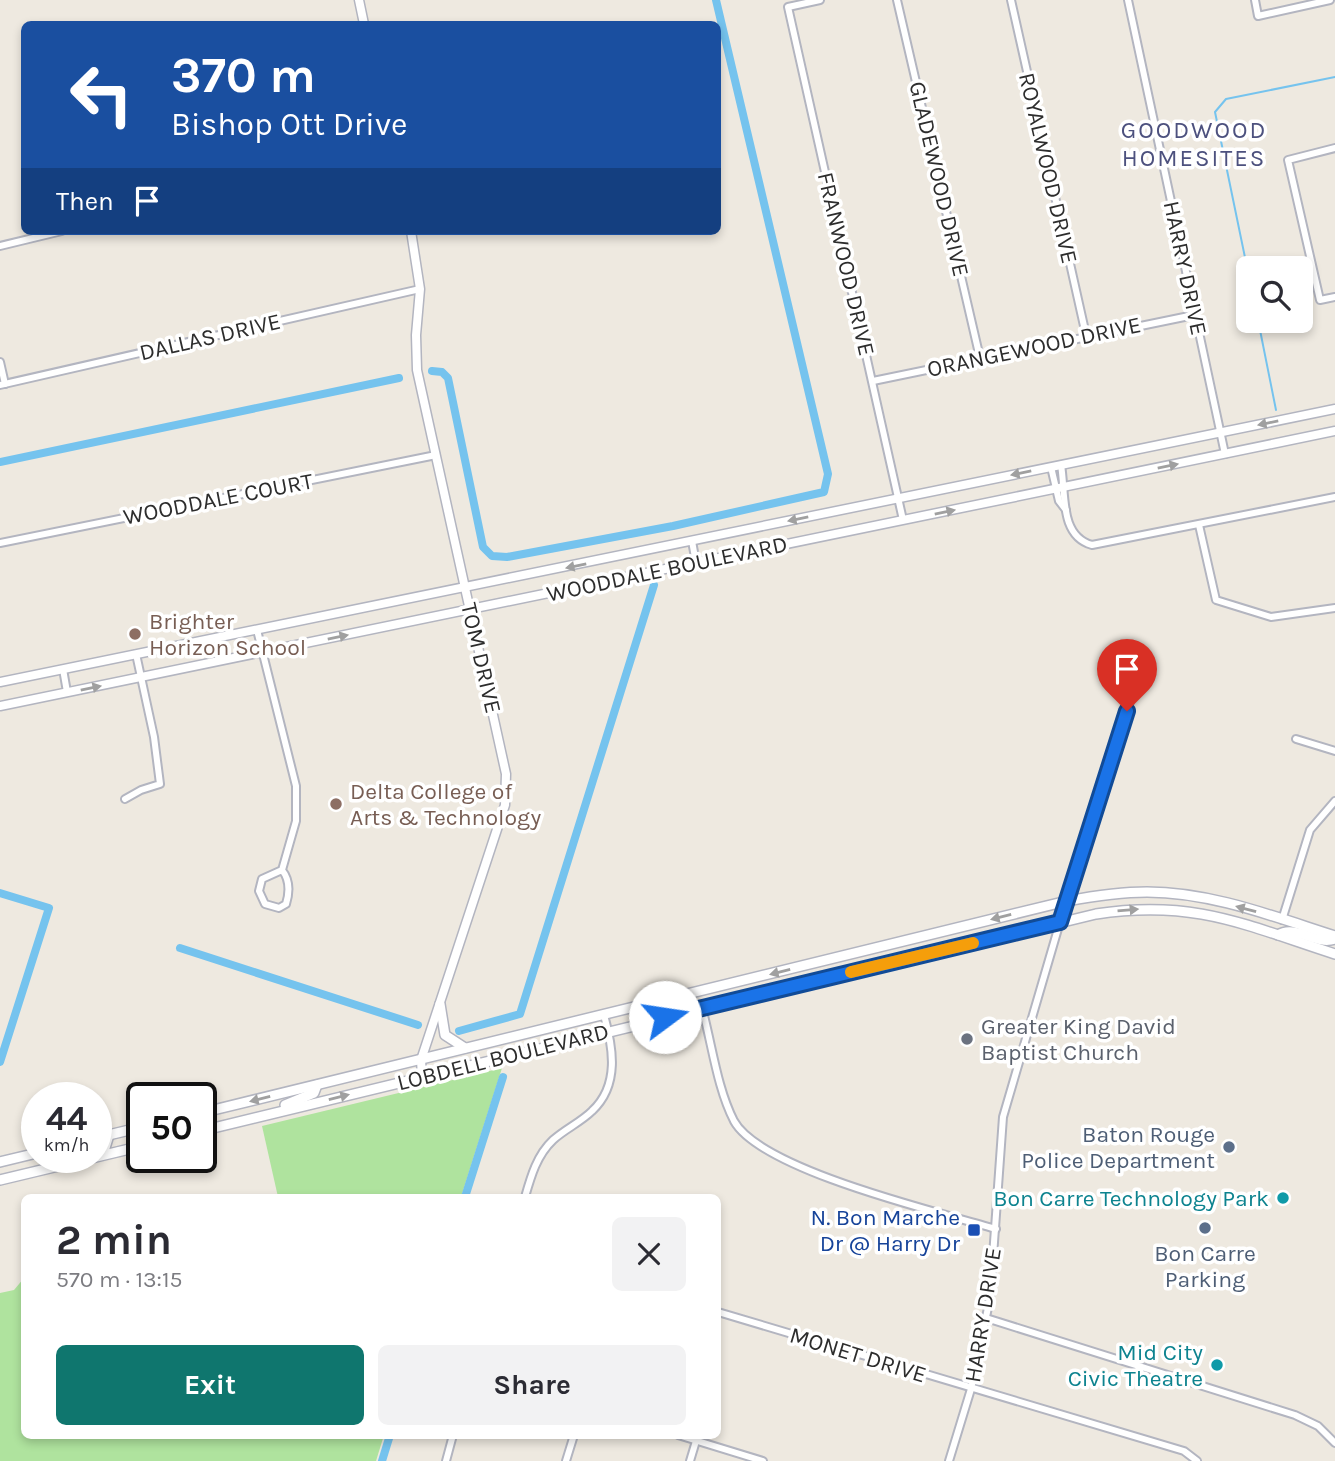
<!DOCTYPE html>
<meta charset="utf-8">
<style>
:root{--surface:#fff;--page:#f2f2f3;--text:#2b2b33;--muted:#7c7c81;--accent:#0f766e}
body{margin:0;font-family:Karla,sans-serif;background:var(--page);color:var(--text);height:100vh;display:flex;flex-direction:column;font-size:26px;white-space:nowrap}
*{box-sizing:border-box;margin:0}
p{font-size:23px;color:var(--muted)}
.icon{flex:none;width:38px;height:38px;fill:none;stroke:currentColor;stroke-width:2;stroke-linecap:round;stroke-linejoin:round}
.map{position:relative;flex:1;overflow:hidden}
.drawer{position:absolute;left:21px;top:1194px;width:700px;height:245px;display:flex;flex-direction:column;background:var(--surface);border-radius:10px;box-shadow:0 4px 10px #0003}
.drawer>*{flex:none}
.hud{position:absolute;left:21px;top:21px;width:700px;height:214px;border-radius:10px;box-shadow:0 4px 10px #0003;background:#1a4fa0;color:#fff;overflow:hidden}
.tools{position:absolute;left:1236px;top:256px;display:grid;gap:14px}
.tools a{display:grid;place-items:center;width:77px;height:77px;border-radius:10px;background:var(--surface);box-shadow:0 4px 10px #0003;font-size:35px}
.speed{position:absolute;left:21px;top:1082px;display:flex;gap:14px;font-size:35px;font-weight:700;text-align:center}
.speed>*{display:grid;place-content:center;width:91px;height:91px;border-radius:50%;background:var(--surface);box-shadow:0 4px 10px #0003;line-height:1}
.speed small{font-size:18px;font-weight:400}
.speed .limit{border:4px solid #111;border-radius:10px;background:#fff;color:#111}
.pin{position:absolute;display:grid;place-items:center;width:60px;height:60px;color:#fff;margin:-72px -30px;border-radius:50% 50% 50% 0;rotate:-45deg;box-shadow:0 0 7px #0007}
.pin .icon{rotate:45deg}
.me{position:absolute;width:77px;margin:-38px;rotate:76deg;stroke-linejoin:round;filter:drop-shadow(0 0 5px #0008)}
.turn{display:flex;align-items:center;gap:24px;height:147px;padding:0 35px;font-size:32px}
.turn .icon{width:91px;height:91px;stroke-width:2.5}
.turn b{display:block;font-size:49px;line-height:60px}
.then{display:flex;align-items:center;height:66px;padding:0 35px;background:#0003;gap:14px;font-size:26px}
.round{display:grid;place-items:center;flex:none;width:74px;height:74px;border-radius:10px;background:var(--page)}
.overview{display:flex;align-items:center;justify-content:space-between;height:119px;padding:0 35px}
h1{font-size:42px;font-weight:700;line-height:52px}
.action{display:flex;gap:14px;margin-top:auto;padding:14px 35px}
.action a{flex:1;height:80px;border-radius:10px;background:var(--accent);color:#fff;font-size:28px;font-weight:700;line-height:80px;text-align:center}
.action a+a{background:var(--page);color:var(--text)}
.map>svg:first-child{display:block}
</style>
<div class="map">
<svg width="1335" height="1461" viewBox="0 0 1335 1461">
<rect width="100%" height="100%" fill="#eee9e0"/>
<g fill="#afe39e">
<polygon points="502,1068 461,1197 278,1197 262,1126"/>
<polygon points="24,1278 24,1435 384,1435 376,1461 0,1461 0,1293 14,1290"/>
</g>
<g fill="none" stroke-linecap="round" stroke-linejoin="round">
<g stroke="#75c3ee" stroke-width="2">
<polyline points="1248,272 1215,112 1226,99 1335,77"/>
<polyline points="1258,320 1276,410"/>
</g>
<g stroke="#75c3ee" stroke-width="8">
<polyline points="432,371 442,372 448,378 483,547 492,556 507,557 673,526 824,492 828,474 716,0"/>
<polyline points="0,462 399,378"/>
<polyline points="0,893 49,908 0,1062"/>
<polyline points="180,948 418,1025"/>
<polyline points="459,1031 520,1014 654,585"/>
<polyline points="465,1197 503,1077"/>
<polyline points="382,1461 390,1435"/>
</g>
<g stroke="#b3b5c0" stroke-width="10">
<g id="minor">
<polyline points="820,0 788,7 903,520"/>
<polyline points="897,0 980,358"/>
<polyline points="1011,0 1086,335"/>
<polyline points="1128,0 1225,454"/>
<polyline points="1255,0 1258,16 1330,0"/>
<polyline points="1335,148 1288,160 1320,300 1335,297"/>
<polyline points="0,246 62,231"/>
<polyline points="0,362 5,384"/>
<polyline points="873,381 1194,315"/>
<polyline points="0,385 420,289"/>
<path d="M1061 465C1066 493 1059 536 1092 545L1335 497"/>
<polyline points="1051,467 1059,501 1066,510"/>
<polyline points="1199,525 1216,600 1271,617 1335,608"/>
<polyline points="692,541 696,563"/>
<polyline points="0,543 436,455"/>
<path d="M257 630 296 786V821L282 870C290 880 290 891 286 904L279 908 265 904 259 891 262 879 282 870"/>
<polyline points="63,669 67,692"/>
<polyline points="1296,739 1335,751"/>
<polyline points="125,799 141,790 160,784 154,737 136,654"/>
<polyline points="1067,901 1134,689"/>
<polyline points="1282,920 1310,830 1335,801"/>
<polyline points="661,1001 665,1017"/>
<path d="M702 1008C712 1044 717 1088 734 1121 761 1170 938 1212 996 1229"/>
<path d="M525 1197C531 1176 537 1155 553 1140 565 1129 581 1122 592 1111 620 1085 613 1047 604 1015"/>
<polyline points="718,1312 1184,1451 1197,1461"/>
<polyline points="986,1318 1295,1415 1318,1426 1335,1443"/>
<polyline points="678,1435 763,1461"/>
<polyline points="446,1461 453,1435"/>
<polyline points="566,1461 574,1435"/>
<polyline points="690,1461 696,1441"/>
<polyline points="949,1461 971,1389 990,1298 1003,1117 1060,922"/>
</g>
</g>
<g stroke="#b3b5c0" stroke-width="11">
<g id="tertiary">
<polyline points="359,0 364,24"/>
<polyline points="411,231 420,289 416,335 417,370 506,774 505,805 421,1060 422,1077"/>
<polyline points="0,682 1335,409"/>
<polyline points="0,706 1335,431"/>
</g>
</g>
<g stroke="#b3b5c0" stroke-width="12">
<g id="secondary">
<path d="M1278 935C1296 924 1316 946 1335 939"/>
<polyline points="440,1004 445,1035 465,1048"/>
<polyline points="285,1105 314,1093 317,1085"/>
<path d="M201 1113 1067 901C1094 896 1120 892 1147 892 1211 892 1275 917 1335 936"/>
<path d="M201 1131 1096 914C1194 899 1245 925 1335 954"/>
<polyline points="96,1138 142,1127"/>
<polyline points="96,1151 105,1148 109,1135"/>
<polyline points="0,1162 37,1153"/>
<polyline points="0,1180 142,1146"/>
</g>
</g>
<use href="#minor" stroke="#fff" stroke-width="6"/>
<use href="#tertiary" stroke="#fff" stroke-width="8"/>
<use href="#secondary" stroke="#fff" stroke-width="9"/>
</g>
<defs><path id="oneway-solid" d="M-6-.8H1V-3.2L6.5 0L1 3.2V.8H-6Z" transform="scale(1.75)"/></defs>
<g fill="#a0a0a0">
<use href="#oneway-solid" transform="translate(1268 423) rotate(168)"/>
<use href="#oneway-solid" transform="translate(1168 466) rotate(-11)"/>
<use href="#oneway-solid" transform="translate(1021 473) rotate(168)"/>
<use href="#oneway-solid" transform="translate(945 512) rotate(-12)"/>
<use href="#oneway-solid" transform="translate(798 519) rotate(168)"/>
<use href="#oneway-solid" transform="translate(576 566) rotate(168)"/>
<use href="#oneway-solid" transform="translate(338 637) rotate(-12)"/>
<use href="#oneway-solid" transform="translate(91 688) rotate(-12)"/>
<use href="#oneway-solid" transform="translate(1246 909) rotate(-165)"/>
<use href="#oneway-solid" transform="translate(1128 910) rotate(-5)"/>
<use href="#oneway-solid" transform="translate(1001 917) rotate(166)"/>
<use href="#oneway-solid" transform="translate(780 972) rotate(166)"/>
<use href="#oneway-solid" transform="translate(339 1097) rotate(-14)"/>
<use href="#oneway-solid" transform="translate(260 1099) rotate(166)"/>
</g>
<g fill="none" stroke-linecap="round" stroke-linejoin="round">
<g stroke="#114b97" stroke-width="18">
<polyline id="route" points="665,1017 1060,922 1127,711"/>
</g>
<use href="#route" stroke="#1a73e8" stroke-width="12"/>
<polyline stroke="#f59e0b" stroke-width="12" points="851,972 973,943"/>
</g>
<g fill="#8d6e63" stroke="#fff" stroke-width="2.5">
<circle cx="135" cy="634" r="7"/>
<circle cx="336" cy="804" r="7"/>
</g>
<circle fill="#6b7280" stroke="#fff" stroke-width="2.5" cx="967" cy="1039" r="7"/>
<g fill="#5c6f8a" stroke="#fff" stroke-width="2.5">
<circle cx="1229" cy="1147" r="7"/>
<circle cx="1205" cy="1228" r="7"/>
</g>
<g fill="#0f9aa8" stroke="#fff" stroke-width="2.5">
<circle cx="1283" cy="1198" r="7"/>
<circle cx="1217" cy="1365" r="7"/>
</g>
<rect fill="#1a4fb4" stroke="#fff" stroke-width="2.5" x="967" y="1223" width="14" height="14" rx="3.5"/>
<g text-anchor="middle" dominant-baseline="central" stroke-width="7" stroke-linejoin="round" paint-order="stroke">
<g font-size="23" fill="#2d2d2d" stroke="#fff">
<text transform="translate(1048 168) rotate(77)">ROYALWOOD DRIVE</text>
<text transform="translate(939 179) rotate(77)">GLADEWOOD DRIVE</text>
<text transform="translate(846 264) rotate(77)">FRANWOOD DRIVE</text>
<text transform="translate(1185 268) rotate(78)">HARRY DRIVE</text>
<text transform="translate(210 337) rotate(-13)">DALLAS DRIVE</text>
<text transform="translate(1034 347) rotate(-12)">ORANGEWOOD DRIVE</text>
<text transform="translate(218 499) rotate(-11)">WOODDALE COURT</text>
<text transform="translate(667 569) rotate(-12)">WOODDALE BOULEVARD</text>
<text transform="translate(481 658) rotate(77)">TOM DRIVE</text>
<text transform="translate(503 1057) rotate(-14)">LOBDELL BOULEVARD</text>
<text transform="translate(983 1315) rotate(-81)">HARRY DRIVE</text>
<text transform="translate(858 1355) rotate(17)">MONET DRIVE</text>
</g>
<g font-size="23" fill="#785e54" stroke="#fff" text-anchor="start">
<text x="149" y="621">Brighter<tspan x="149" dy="26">Horizon School</tspan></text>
<text x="350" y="791">Delta College of<tspan x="350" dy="26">Arts &amp; Technology</tspan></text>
</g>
<g font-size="23" fill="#5b616d" stroke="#fff" text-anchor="start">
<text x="981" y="1026">Greater King David<tspan x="981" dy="26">Baptist Church</tspan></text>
</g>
<g font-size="23" fill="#4e5e75" stroke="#fff" text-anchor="end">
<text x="1215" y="1134">Baton Rouge<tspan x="1215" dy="26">Police Department</tspan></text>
<text x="1205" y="1253" text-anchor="middle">Bon Carre<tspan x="1205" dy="26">Parking</tspan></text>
</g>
<g font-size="23" fill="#0d838f" stroke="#fff" text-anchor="end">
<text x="1269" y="1198">Bon Carre Technology Park</text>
<text x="1203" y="1352">Mid City<tspan x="1203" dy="26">Civic Theatre</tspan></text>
</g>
<g font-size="23" fill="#164399" stroke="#fff" text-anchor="end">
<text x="960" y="1217">N. Bon Marche<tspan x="960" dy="26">Dr @ Harry Dr</tspan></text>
</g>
<g font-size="24" letter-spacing="2" fill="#4d517e" stroke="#fff">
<text x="1194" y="130">GOODWOOD<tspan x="1194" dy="28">HOMESITES</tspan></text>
</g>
</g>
</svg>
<div class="tools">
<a><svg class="icon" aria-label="search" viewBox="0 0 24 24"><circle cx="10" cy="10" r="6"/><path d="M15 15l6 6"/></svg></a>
</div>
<div class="speed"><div>44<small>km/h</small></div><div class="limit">50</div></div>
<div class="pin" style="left:1127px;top:711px;background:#d93025"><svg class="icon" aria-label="arrive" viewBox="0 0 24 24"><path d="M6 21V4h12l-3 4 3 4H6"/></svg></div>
<svg class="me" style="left:665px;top:1017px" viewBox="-20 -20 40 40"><circle r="19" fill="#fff"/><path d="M0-13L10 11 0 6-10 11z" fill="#1a73e8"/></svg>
<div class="hud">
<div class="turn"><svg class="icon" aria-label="left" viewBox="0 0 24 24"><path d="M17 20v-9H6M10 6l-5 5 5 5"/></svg><div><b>370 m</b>Bishop Ott Drive</div></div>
<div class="then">Then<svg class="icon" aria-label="arrive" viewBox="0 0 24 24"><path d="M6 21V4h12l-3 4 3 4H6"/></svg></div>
</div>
<section class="drawer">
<div class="overview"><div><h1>2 min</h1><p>570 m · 13:15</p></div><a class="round"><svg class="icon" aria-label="close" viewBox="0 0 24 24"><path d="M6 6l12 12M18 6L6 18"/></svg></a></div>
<div class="action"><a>Exit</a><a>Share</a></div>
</section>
</div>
